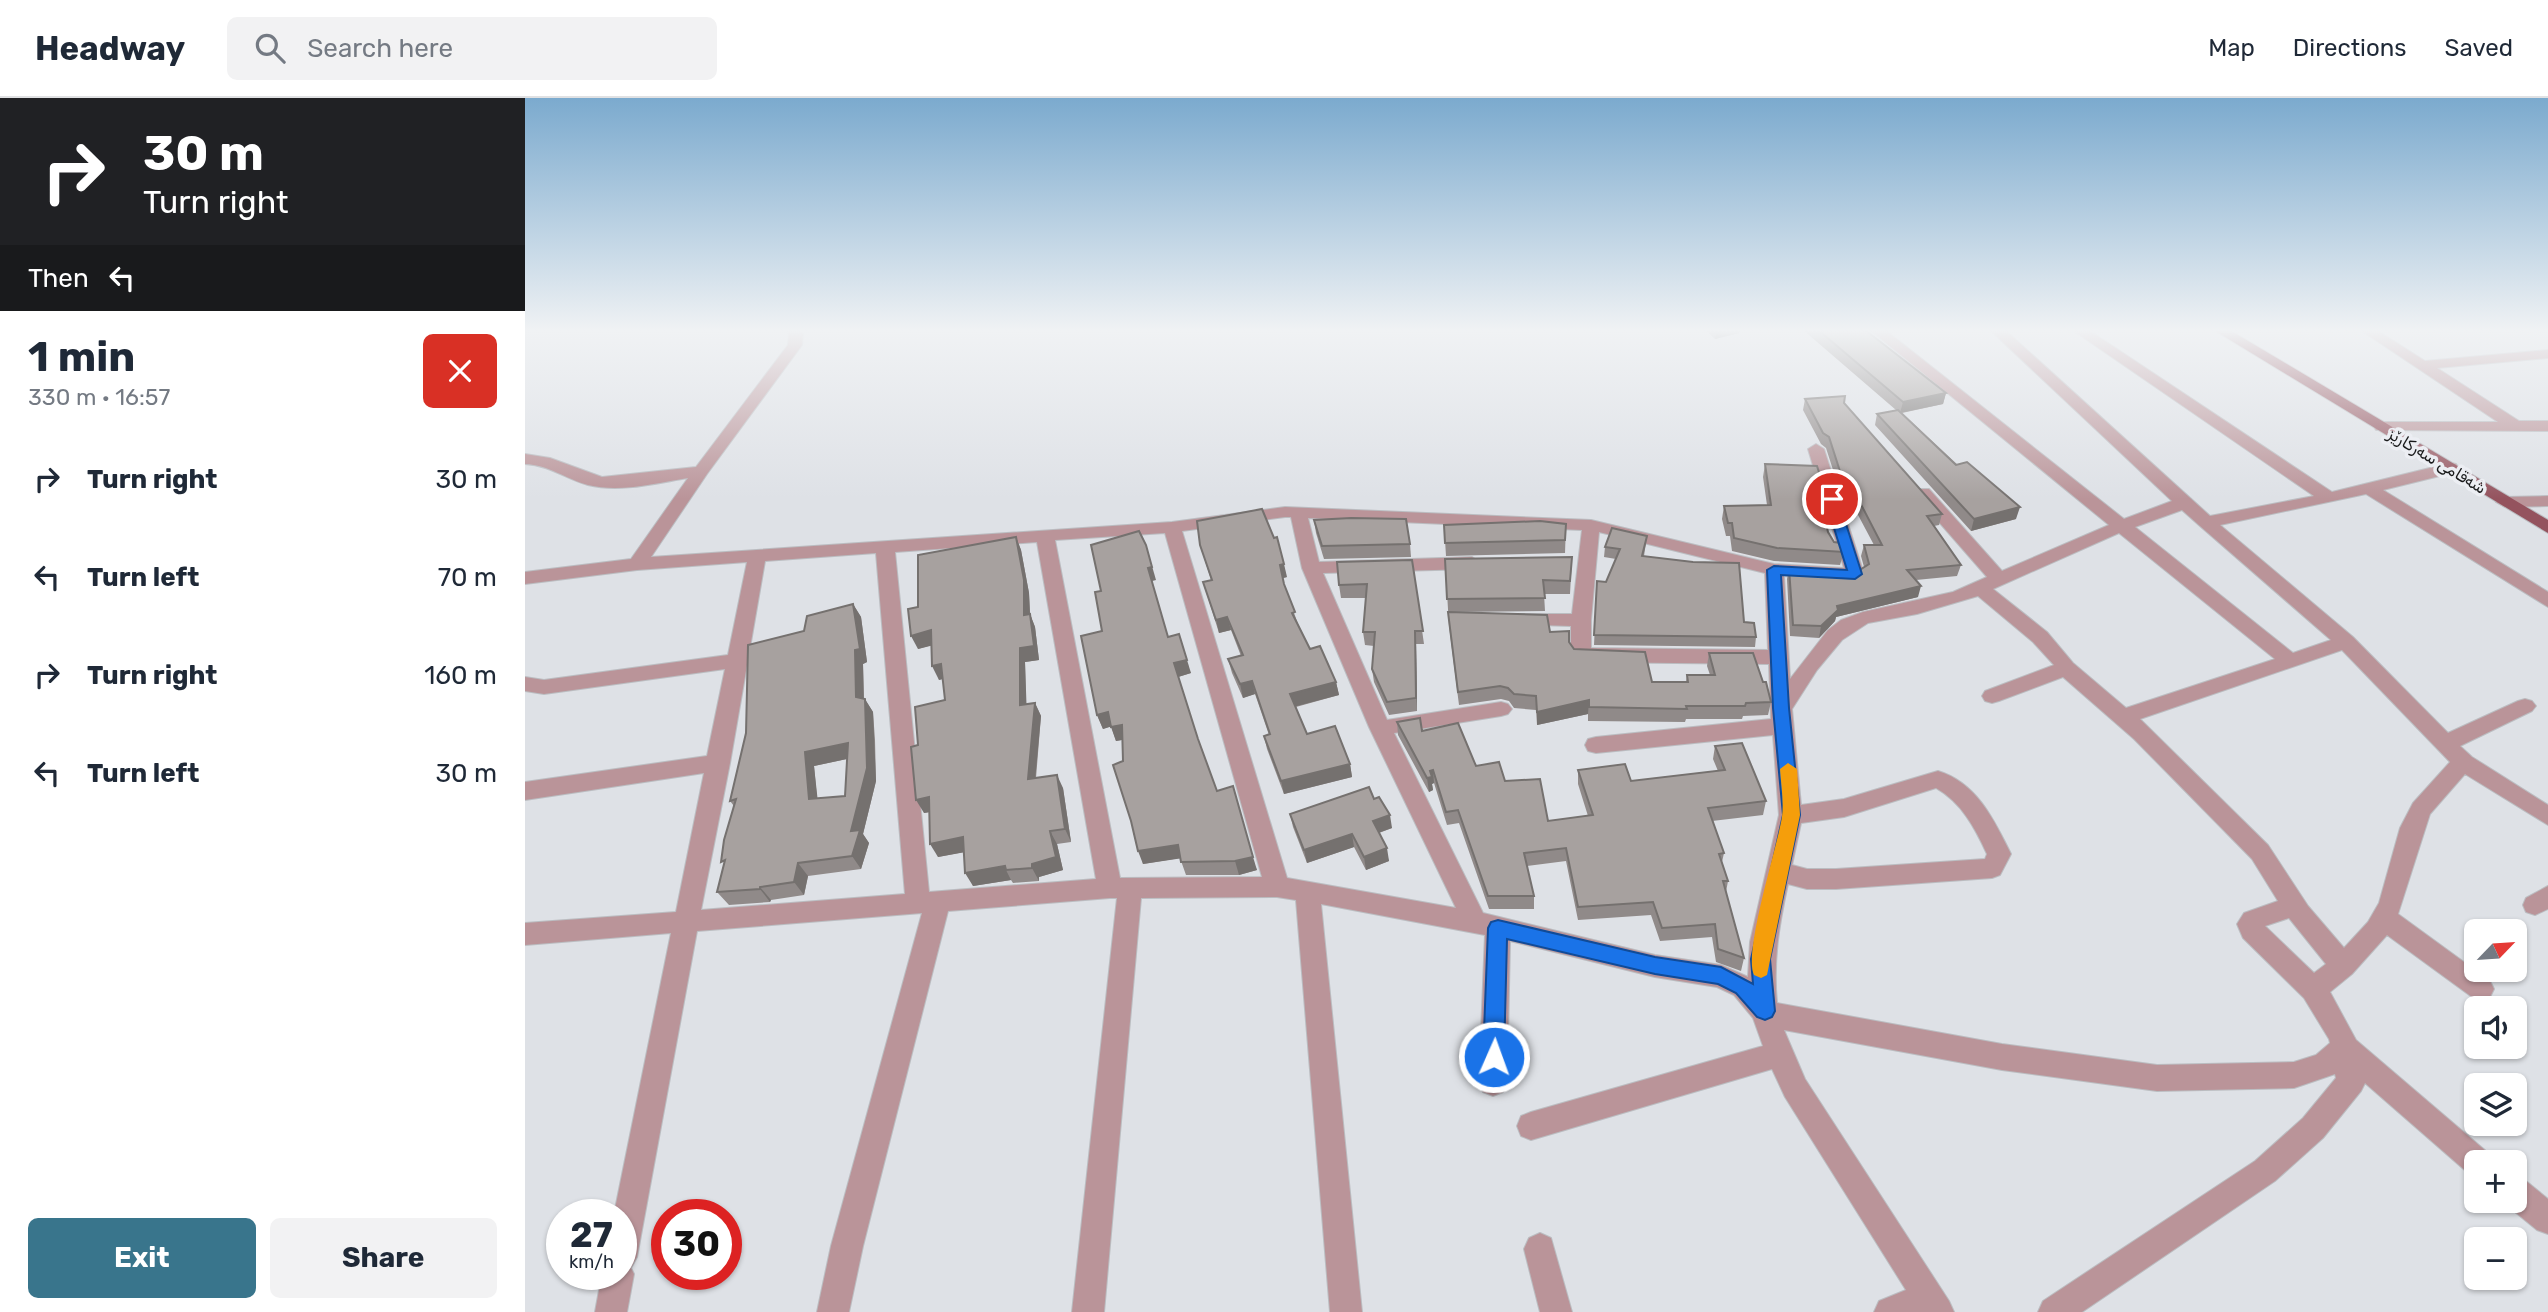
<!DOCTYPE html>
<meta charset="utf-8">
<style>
:root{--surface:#fff;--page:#f2f2f3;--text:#1f2937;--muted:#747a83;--line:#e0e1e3;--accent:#39758c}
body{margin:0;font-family:Rubik,"Noto Sans Arabic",sans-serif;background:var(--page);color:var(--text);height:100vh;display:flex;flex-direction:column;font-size:26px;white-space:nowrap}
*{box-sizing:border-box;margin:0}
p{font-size:23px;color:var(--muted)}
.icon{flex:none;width:38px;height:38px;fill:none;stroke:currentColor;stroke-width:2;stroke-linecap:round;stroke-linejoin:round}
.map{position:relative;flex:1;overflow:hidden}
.drawer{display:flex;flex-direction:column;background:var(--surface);width:525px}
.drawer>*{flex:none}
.hud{background:#202124;color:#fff;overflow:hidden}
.needle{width:46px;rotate:65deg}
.controls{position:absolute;left:1939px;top:821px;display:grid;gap:14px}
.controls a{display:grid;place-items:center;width:63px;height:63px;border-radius:10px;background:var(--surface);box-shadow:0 2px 5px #0004;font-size:35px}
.speed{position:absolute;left:21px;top:1101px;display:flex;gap:14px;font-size:35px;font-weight:700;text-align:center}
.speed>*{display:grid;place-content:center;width:91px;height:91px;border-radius:50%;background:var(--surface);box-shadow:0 2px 5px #0004;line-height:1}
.speed small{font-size:18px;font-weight:400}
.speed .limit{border:10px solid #d22;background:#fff;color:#111}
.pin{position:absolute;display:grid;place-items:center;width:60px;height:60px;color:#fff;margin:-30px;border:4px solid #fff;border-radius:50%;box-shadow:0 2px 7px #0007}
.me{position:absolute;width:77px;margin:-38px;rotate:2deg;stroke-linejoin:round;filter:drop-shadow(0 0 5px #0008)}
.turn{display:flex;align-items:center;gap:24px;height:147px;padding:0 28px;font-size:32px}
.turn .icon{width:91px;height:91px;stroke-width:2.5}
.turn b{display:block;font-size:49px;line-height:60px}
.then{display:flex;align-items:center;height:66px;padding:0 28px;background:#0003;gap:14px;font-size:26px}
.round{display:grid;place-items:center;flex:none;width:74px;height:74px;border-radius:10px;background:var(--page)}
.overview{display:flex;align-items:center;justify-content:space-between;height:119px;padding:0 28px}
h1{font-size:42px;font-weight:700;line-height:52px}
.primary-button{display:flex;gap:14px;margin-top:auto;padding:14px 28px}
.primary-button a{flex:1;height:80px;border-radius:10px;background:var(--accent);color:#fff;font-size:28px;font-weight:700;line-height:80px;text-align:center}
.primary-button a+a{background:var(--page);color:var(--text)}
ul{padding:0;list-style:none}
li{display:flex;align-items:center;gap:21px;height:98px;padding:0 28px}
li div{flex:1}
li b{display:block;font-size:26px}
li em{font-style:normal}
header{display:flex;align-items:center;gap:42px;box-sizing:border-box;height:98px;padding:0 35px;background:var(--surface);border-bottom:2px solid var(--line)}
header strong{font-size:33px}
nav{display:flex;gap:38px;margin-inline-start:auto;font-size:24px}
.search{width:490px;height:63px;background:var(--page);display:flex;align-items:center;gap:18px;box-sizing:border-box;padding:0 24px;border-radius:10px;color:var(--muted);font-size:26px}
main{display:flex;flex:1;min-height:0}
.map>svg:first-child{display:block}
</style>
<header>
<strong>Headway</strong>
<div class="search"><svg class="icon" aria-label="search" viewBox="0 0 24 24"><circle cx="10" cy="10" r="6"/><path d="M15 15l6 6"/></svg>Search here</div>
<nav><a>Map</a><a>Directions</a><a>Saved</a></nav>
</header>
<main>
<section class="drawer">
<div class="hud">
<div class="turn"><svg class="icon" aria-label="right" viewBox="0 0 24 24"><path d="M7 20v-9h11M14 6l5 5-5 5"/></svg><div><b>30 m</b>Turn right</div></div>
<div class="then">Then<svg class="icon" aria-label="left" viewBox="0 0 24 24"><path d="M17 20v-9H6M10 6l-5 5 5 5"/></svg></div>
</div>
<div class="overview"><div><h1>1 min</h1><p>330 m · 16:57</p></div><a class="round" style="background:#d93025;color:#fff"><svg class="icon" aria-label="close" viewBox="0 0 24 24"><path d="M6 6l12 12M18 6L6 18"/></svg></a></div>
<ul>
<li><svg class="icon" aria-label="right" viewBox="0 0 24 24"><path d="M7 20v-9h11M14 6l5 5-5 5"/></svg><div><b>Turn right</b></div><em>30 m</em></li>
<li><svg class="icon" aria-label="left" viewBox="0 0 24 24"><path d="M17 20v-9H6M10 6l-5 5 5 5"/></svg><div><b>Turn left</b></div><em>70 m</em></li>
<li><svg class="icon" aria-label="right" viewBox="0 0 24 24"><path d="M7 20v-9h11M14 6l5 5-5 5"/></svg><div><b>Turn right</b></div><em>160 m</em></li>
<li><svg class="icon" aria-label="left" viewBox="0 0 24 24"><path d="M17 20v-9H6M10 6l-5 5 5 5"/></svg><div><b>Turn left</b></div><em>30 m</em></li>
</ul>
<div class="primary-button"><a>Exit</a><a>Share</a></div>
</section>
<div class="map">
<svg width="2023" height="1214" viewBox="0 0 2023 1214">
<rect width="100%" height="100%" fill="#dee1e6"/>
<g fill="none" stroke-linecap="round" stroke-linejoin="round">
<g stroke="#bbbdc1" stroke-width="2">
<g id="minor">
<path d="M261 231H275L278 236 277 247 182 376 126 459 647 424 760 409 1066 422 1249 466 1319 470 1283 351 1291 346 1299 351 1339 476 1330 482 1259 478 1265 581 1303 532 1316 522 1338 514 1428 494 1462 479 1392 399 1389 395 1392 391H1404L1477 473 1584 427 1344 231H1359L1599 421 1647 403 1464 231H1479L1685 418 1789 398 1546 231H1562L1807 394 1925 365 1931 366 1933 370 1931 374 1858 392 2023 494V509L1841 396 1695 427 1828 539 1923 635 1993 603 2000 601 2007 603 2011 608 2007 613 1935 648 1947 659 2023 707V727L1940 676 1905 716 1873 816 1965 883 1969 891 1965 899 1956 903 1947 899 1862 837 1827 876 1805 894 1831 942 1962 1054 1967 1064H1951V1078L1942 1074 1840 985 1836 993 1798 1040 1750 1083 1557 1214H1513L1518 1203 1730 1063 1778 1020 1811 980 1810 976 1769 990 1632 993 1477 972 1259 932 1280 981 1424 1203 1429 1214H1349L1354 1203 1381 1192 1260 999 1247 971 1006 1042 996 1038 992 1028 996 1018 1006 1014 1238 948 1228 920 1209 897 1192 889 1130 879 985 843 982 985 978 994 968 998 958 994 954 985 960 837 796 806 837 1214H805L771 802 752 799 616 800 579 1214H547L592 800H585L423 813 338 1148 324 1214H292L306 1148 397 815 172 833 112 1159 106 1170 109 1176 102 1214H70L77 1176H96V1116H89L146 835 0 847V825L151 814 179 675 0 702V684L182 658 200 571 19 596 0 593V579L19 582 203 557 222 464 112 472 0 486V474L106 461 163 380C132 385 95 395 63 387 41 381 24 367 0 366V356L25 360 77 379 171 369 263 247 264 236ZM1657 412 1675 428 1806 542 1768 555 1610 429ZM760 419H766L777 470 844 629 931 810 762 780 657 433ZM783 420 1057 432 1047 516H995L988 518 985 522 988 526 1046 528V557L1049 562 1056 564 1244 566 1246 621 1071 639 1063 641 1060 647 1063 653 1071 655 1248 637 1254 717 1225 844 1223 879 1196 867 1130 857 958 815 869 635 976 618 983 616 987 611 983 606 976 604 862 622 798 475 947 471 956 465 947 459 794 464ZM1074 434 1240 475 1243 552 1066 550V522ZM640 435 737 779 595 780 530 442ZM1594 435 1750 561 1601 610 1548 565 1522 534 1468 491ZM512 444 571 781 404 794 370 454ZM351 455 380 796 176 812 205 665 240 463ZM1453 498 1508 544 1529 567 1460 593 1457 598 1460 603 1467 605 1474 603 1538 579 1609 641 1727 761 1753 803 1719 815 1712 826 1718 840 1779 900 1804 941 1805 945 1791 957 1769 964 1632 967 1477 946 1252 905C1248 863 1254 827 1263 786L1282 791H1311L1467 780 1475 777 1486 756C1469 722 1452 685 1413 673L1319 701 1276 707 1267 611 1292 572 1317 542 1343 525 1392 516ZM1817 552 1925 664 1888 705 1875 730 1854 805 1843 824 1819 850 1783 808 1743 747 1615 621ZM1411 690C1437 705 1450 730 1462 756L1460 761 1311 771H1282L1267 767 1276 725 1319 719ZM1764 820 1801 866 1789 875 1740 828Z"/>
<polygon points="1834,231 1850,231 1900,263 2023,252 2023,260 1912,270 1994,323 2023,323 2023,333 1851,332 1849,329 1851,326 1857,324 1973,324"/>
<polygon points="2023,398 2023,408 1980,409 1971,404 1980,399"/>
<polygon points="2023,788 2023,811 2010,817 2001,814 1998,807 2001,800"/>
<polygon points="1990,1079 2001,1083 2023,1101 2023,1136 2012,1132 1979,1105 1978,1102 1990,1102"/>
<polygon points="1015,1135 1026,1140 1047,1214 1015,1214 999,1151 1004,1140"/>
</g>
</g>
<g stroke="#bbbdc1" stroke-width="2">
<polygon id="major" points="1687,231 1703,231 2023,422 2023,435"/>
</g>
<use href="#minor" fill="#ba9499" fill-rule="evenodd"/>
<use href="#major" fill="#94535e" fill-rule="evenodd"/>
</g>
<g fill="#908a89" fill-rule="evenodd">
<polygon points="1179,231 1220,231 1215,232 1214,235 1190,241"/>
<polygon points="1277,231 1339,231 1421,295 1418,306 1377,315 1491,421 1446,433 1350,327 1352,316 1371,312"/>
<polygon points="1280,301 1319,305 1417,416 1414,427 1409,428 1436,467 1432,478 1391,482 1393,499 1311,519 1310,523 1294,540 1265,538 1262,481 1264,470 1333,473 1339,469 1336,458 1339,447 1349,447 1324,400 1317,400 1301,350 1296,346 1278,312"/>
<polygon points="1240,366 1298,387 1295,399 1303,434 1309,444 1319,454 1315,467 1249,463 1207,453 1205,438 1201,438 1197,421 1199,408 1242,407 1238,379"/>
<polygon points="789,422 885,446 886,459 799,461 791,435"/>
<polygon points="1041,426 1040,455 921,458 919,427"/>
<polygon points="1122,438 1119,458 1219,524 1231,539 1230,549 1069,547 1072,483 1081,484 1091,461 1079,459 1080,449"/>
<polygon points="491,439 496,452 504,495 505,516 510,529 514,562 500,564 501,606 510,605 516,618 511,680 538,690 546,744 532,746 538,772 514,779 514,783 488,785 486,782 448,788 439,754 413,759 404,714 399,715 393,647 420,602 418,581 414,582 407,547 393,551 393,509"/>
<polygon points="675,447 762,479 758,480 759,487 773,526 785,551 811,584 814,597 771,609 782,636 825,666 827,679 759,696 742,651 739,638 744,637 730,596 718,600 707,575 703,561 716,558 706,532 694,535 678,484 686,482"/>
<polygon points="1047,459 1045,496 1019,496 1020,513 927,514 1025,534 1044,544 1049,551 1127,584 1161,584 1162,577 1185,577 1182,568 1184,555 1238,584 1246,604 1243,617 1218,618 1217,621 1161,621 1160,624 1063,623 1063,616 1012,627 1011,612 989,610 984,603 976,601 934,607 924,528 920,461"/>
<polygon points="887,462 899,546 891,546 892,613 864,617 849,584 847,571 849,548 840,547 838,534 841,500 816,500 814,487"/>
<polygon points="631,482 627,483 643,539 666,575 653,579 673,641 692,693 732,772 714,777 661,777 655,760 618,766 598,663 597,642 591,643 586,628 578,631 572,617 577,533 570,494"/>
<path d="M328 506 336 519 342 564 338 566 339 600 348 614 350 642 351 683 338 736 344 745 336 771 283 778 279 797 246 802 245 804 204 807 192 794 199 768 209 708 205 703 221 635 279 533ZM322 661 320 698 292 700 289 668Z"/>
<polygon points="872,624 897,633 951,668 980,683 1023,723 1063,718 1053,686 1053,672 1106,683 1193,673 1188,661 1190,648 1241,703 1238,717 1187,723 1199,755 1197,764 1203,783 1201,794 1219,860 1216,873 1191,864 1187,839 1135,843 1126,817 1053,822 1041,763 1002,768 1009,798 1009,811 964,811 934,725 922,727 909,685 907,686 908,692 904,694 873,637"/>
<polygon points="849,701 867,730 854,735 864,763 841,772 829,749 782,765 768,729 765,716"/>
</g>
<g fill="#75716f">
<polygon points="1192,231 1220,231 1215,232 1214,235 1190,241"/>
<polygon points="1421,295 1418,306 1375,315 1378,304"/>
<polygon points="1495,409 1491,421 1446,433 1449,421"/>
<polygon points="491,439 496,452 504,495 505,516 510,529 514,562 500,564 502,621 495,607 495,550 499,517"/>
<polygon points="621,447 631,482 627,483 623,470"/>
<polygon points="759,466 762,479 758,480 755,467"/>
<polygon points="1396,488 1393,499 1311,519 1310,523 1294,540 1296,528 1312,508"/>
<polygon points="328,506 336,519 342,564 338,566 339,613 331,599"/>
<polygon points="702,519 706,532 694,535 691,522"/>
<polygon points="406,532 413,546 393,551 386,538"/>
<polygon points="890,533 891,546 892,613 891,600"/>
<polygon points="662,562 666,575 653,579 649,565"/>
<polygon points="416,566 423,579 414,582 407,568"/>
<polygon points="727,583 730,596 718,600 715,586"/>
<polygon points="811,584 814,597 768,609 765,596"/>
<polygon points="340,601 348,614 351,683 338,736 344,745 336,771 327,758 326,733"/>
<polygon points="1064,602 1063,616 1012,627 1012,614"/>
<polygon points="510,605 516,618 509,694 503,681"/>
<polygon points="583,614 588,628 578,631 572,617"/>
<polygon points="597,627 602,641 591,643 586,629"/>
<polygon points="323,645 331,659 289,668 294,714 284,701 280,654"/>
<polygon points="825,666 827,679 759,696 756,683"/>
<polygon points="908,672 909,685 907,686 908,692 904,694 902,680 905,673"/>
<polygon points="532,677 538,690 546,744 540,731"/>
<polygon points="404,699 412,713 399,715 391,702"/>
<polygon points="865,717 867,730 850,736 848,723"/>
<polygon points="525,733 532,746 538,772 514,779 514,783 507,770 507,766"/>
<polygon points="827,736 829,749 782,765 779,752"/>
<polygon points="438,739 446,753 413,759 405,746"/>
<polygon points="653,747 658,760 618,766 613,753"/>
<polygon points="862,750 864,763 841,772 839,759"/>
<polygon points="728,759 732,772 714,777 710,763"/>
<polygon points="273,765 283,778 279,797 269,784"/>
<polygon points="480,768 481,772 486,782 448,788 440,775"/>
<polygon points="235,789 246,802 245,804 235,791"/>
</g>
<g fill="#a7a19f" stroke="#75716f" stroke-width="2" fill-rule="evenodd">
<polygon points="1292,231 1339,231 1421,295 1378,304"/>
<polygon points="1320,298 1319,305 1417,416 1402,418 1436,467 1382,472 1396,488 1312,508 1313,512 1296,528 1268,527 1264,470 1333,473 1344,466 1339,447 1357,447 1327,389 1320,389 1304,339 1298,335 1280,301"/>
<polygon points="1373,312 1431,367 1442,364 1495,409 1449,421 1352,316"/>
<polygon points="1240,366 1292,368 1298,387 1292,387 1303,434 1309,444 1316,445 1319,454 1252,450 1209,440 1207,425 1203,425 1199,408 1246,407"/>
<polygon points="737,411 749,440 752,439 759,466 755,467 759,486 770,514 767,515 785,551 795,548 811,584 765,596 782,636 810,628 825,666 756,683 739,638 745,636 727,583 715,586 703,561 718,557 702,519 691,522 678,484 687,482 675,447 672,423"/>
<polygon points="826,420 881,421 885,446 797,448 789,422"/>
<polygon points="1015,423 1041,426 1040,442 920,445 919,427"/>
<polygon points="1087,430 1122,438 1117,458 1168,464 1214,465 1219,524 1229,525 1231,539 1069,537 1072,483 1081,484 1095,451 1080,449"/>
<polygon points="614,433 621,447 627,469 623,470 643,539 654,536 662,562 649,565 673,641 692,693 708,688 728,759 710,763 656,764 653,747 613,753 606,723 588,667 598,663 597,627 586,629 583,614 572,617 556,538 577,533 570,494 576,493 566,447"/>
<polygon points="491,439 499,482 499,517 505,516 509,548 495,550 495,607 510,605 503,681 532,677 540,731 525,733 531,759 507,766 507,770 481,772 480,768 440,775 438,739 405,746 404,699 391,702 386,649 393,647 390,609 420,602 416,566 407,568 406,532 386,538 383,511 393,509 393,457"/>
<polygon points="1047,459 1045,483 1018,482 1020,500 922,501 920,461"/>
<polygon points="887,462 898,533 890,533 891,600 862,604 847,571 850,534 838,534 842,486 814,487 812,464"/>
<path d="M328 506 335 551 330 552 331 599 340 601 342 670 326 733 335 732 327 758 273 765 269 784 235 789V791L192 794 200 762 196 764 199 742 211 701 205 703 221 635 223 547 279 533 282 518ZM323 645 320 698 284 701 280 654Z"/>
<polygon points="923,514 1022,517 1025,534 1044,533 1044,544 1049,551 1120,554 1127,584 1163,584 1162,577 1190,577 1184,555 1228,555 1238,584 1241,584 1246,604 1221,605 1220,608 1161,608 1162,611 1064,609 1064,602 1012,614 1011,598 989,596 983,590 975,588 933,594"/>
<polygon points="895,620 897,633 933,625 951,668 974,664 980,683 1015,681 1023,723 1068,717 1053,672 1100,666 1106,683 1200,672 1190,648 1217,645 1241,703 1183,710 1199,755 1194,756 1203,783 1198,783 1219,860 1193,851 1190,826 1137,830 1128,804 1053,809 1041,750 999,755 1009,798 963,798 933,712 921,714 908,672 905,673 907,679 902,680 872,624"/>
<polygon points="844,689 849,701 854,699 865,717 848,723 862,750 839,759 827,736 779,752 765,716"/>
</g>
<linearGradient id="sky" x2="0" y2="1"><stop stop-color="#7baace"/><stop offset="0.58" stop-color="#f0f2f4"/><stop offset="1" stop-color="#f0f2f4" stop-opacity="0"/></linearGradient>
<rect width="2023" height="401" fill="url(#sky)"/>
<polygon fill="#1a73e8" stroke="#114b97" stroke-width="2" points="1307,397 1313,401 1337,476 1330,481 1256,477 1264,610 1275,717 1245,861 1250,913 1247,919 1240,922 1232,919 1211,895 1193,886 1130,876 982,841 979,959 976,966 969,969 961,966 958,959 963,830 966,824 973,822 1130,859 1196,869 1228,886 1226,861 1258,717 1248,610 1242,472 1249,468 1322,472 1300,401"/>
<path fill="#f59e0b" d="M1263 665 1272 671 1275 717 1242 877 1236 880 1229 877C1218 855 1252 750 1257 719 1259 704 1256 686 1255 671Z"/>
<g text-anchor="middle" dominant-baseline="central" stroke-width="7" stroke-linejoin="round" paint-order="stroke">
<g font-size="16" fill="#191a1b" stroke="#eceef3">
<text transform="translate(1912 363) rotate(31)">شەقامی سەرکارێز</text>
</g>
</g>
</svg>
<div class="controls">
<a><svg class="needle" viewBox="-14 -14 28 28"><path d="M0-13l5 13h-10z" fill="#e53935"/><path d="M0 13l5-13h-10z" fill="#747a83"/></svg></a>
<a><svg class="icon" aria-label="sound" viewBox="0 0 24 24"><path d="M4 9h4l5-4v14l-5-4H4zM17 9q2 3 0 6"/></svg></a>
<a><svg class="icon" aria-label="layers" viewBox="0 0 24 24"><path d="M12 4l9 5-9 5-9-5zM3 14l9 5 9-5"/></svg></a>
<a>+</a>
<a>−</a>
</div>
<div class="speed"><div>27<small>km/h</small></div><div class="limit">30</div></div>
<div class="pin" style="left:1307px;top:401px;background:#d93025"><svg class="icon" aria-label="arrive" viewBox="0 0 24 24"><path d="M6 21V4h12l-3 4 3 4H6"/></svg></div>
<svg class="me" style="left:969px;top:959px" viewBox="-20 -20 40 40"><circle r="17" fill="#1a73e8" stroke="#fff" stroke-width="3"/><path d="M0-11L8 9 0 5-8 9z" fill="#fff"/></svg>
</div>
</main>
